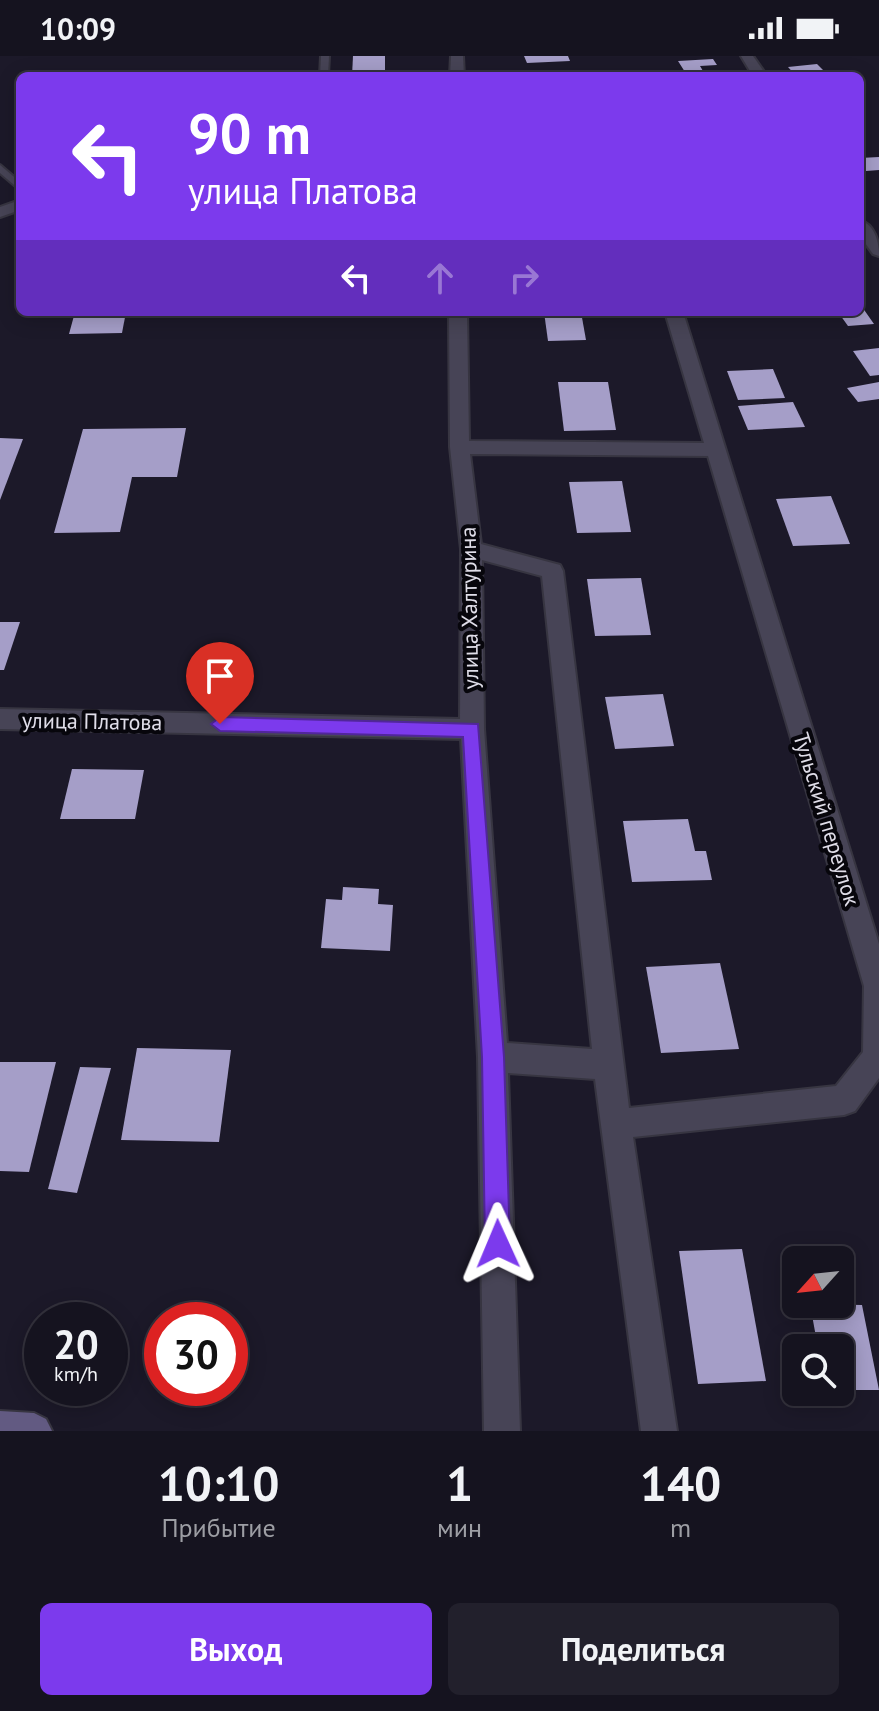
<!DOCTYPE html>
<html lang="ru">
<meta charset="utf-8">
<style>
:root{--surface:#15131f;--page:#22202c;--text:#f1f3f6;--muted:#9d9ea4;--line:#34323d;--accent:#7c3aed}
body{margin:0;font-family:"PT Sans",sans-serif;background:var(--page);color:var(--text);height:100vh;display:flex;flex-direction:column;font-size:30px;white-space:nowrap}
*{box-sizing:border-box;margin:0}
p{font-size:26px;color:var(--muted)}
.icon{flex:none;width:44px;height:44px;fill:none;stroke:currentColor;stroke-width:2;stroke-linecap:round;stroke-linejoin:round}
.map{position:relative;height:1375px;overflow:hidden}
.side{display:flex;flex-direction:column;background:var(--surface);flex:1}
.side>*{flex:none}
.guide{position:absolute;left:16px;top:16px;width:848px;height:244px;border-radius:12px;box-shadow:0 4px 20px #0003,0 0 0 2px var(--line);background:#7c3aed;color:#fff;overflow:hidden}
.needle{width:52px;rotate:243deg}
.fabs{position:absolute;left:782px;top:1190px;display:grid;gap:16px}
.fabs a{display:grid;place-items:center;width:72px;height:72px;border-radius:12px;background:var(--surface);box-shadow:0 4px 20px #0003,0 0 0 2px var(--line);font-size:40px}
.speed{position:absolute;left:24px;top:1246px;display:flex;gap:16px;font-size:40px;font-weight:700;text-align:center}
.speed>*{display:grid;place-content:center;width:104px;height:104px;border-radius:50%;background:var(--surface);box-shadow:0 4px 20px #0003,0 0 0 2px var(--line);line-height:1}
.speed small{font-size:20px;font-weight:400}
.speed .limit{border:12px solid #d22;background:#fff;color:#111}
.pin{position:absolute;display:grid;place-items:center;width:68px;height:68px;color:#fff;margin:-82px -34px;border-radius:50% 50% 50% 0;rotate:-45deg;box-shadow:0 0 8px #0007}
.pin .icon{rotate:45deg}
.me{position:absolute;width:88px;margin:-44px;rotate:359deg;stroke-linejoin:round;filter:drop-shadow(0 0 6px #0008)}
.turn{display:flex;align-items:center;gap:28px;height:168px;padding:0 40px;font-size:36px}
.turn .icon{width:104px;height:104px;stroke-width:2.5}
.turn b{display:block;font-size:56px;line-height:68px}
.lanes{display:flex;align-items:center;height:76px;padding:0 40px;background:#0003;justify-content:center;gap:40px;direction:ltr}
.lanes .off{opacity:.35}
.eta{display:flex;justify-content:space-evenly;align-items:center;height:136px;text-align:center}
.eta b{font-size:48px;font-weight:700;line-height:56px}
.button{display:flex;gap:16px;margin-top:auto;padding:16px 40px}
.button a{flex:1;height:92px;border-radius:12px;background:var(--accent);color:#fff;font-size:32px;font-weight:700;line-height:92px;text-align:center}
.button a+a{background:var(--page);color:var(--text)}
.status{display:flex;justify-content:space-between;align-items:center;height:56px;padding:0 40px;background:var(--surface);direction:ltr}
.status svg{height:22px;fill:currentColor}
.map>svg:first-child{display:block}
</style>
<div class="status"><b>10:09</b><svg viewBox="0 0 49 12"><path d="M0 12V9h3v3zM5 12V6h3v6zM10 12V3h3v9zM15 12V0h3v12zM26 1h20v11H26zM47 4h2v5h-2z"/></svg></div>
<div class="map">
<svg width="879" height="1375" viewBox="0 0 879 1375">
<rect width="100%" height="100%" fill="#1c1929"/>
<g fill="#a59ec8">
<polygon points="353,0 385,0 385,20 352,20"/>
<polygon points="524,0 568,0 570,5 527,7"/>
<polygon points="713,3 717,9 700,10 703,15 685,16 678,5"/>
<polygon points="817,8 826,17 796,20 788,11"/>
<polygon points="879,101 879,114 866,115 860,106 860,102"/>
<polygon points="860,248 874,268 848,270 838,256 860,256"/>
<polygon points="75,256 126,256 122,277 69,278"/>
<polygon points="544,256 581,256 586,284 548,285"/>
<polygon points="879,292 879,319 870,320 853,295"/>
<polygon points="773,313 785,342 738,344 727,315"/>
<polygon points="558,326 608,326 616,374 564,375"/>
<polygon points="879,326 879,343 858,346 847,332"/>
<polygon points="793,346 805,371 748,374 738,350"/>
<polygon points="186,372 177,421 132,421 120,476 54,477 83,373"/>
<polygon points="0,382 23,383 0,444"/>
<polygon points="622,425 631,476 577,477 569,426"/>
<polygon points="831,440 850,488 793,490 776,443"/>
<polygon points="641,522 651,579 595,580 587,523"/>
<polygon points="0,566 20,566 4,614 0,614"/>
<polygon points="663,638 674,690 615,693 605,641"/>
<polygon points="72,713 144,714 135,763 60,763"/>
<polygon points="688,763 695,795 706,795 712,824 632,826 623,765"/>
<polygon points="343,831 379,833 378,848 393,849 390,895 321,892 326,843 342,844"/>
<polygon points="720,907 739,993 661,997 646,911"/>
<polygon points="137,992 231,994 219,1086 121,1084"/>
<polygon points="0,1006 56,1006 29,1116 0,1115"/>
<polygon points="80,1011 111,1012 77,1137 48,1133"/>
<polygon points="742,1193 766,1325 698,1328 679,1195"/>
<polygon points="810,1248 862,1249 879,1334 840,1334 840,1292 818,1292"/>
</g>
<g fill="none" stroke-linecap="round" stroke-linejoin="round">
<g stroke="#373541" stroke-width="4">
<g id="lane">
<polygon points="321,0 329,0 328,20 320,20"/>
<polygon points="0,109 20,126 20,134 0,117"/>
</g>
</g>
<g stroke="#373541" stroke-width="4">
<g id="street">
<polygon points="451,0 463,0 464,20 450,20"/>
<polygon points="741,0 753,0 767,20 753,20"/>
<polygon points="20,144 20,154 0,161 0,151"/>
<path d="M860 164C875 169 879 186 879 200L873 198 860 180Z"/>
<path d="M449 256H467L469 385 704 387 665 256H683L879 888V1022L855 1055 844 1059 633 1081 677 1375H641L595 1023 508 1017 520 1375H484L478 1001 461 683 0 673V653L460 663 461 493 450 391ZM470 398 708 400 864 930 863 996 836 1030 629 1052 563 515 560 509 481 488ZM482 504 542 520 592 993 507 987 484 673Z"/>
</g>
</g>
<g stroke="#373541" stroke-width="4">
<polygon id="secondary" points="0,1355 34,1357 46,1363 52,1375 0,1375"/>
</g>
<use href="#lane" fill="#474456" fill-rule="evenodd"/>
<use href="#street" fill="#474456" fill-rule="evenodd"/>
<use href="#secondary" fill="#625a82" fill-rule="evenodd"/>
</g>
<polygon fill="#7c3aed" stroke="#51269a" stroke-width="2" points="220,661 478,668 504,1001 510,1188 506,1197 498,1200 489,1197 485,1188 482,1001 463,681 220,675 211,668"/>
<g text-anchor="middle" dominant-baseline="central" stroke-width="8" stroke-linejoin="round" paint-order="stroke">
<g font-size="22" fill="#e0dee9" stroke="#07060c">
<text transform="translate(469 552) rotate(-91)">улица Халтурина</text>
<text transform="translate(92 665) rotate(1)">улица Платова</text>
<text transform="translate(827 763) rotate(73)">Тульский переулок</text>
</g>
</g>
</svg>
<div class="fabs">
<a><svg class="needle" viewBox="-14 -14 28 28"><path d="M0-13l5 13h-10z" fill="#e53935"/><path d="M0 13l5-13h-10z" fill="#9d9ea4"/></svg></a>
<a><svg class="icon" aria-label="search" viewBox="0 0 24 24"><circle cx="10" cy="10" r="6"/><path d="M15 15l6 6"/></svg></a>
</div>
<div class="speed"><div>20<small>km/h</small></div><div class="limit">30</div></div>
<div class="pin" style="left:220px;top:668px;background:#d93025"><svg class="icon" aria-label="arrive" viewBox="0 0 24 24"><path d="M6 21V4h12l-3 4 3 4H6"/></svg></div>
<svg class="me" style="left:498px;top:1188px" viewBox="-20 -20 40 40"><path d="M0-17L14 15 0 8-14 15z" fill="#7c3aed" stroke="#fff" stroke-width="4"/></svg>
<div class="guide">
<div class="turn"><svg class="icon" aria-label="left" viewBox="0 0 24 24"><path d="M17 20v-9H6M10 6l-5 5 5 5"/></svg><div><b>90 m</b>улица Платова</div></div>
<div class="lanes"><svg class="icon" aria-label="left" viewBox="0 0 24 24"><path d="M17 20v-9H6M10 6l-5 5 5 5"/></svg><svg class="icon off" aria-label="ahead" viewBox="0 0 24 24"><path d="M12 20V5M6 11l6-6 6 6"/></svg><svg class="icon off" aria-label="right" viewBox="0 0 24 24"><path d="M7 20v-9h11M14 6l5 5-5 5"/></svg></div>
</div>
</div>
<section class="side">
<div class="eta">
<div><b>10:10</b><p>Прибытие</p></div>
<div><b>1</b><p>мин</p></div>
<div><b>140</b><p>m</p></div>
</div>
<div class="button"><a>Выход</a><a>Поделиться</a></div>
</section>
